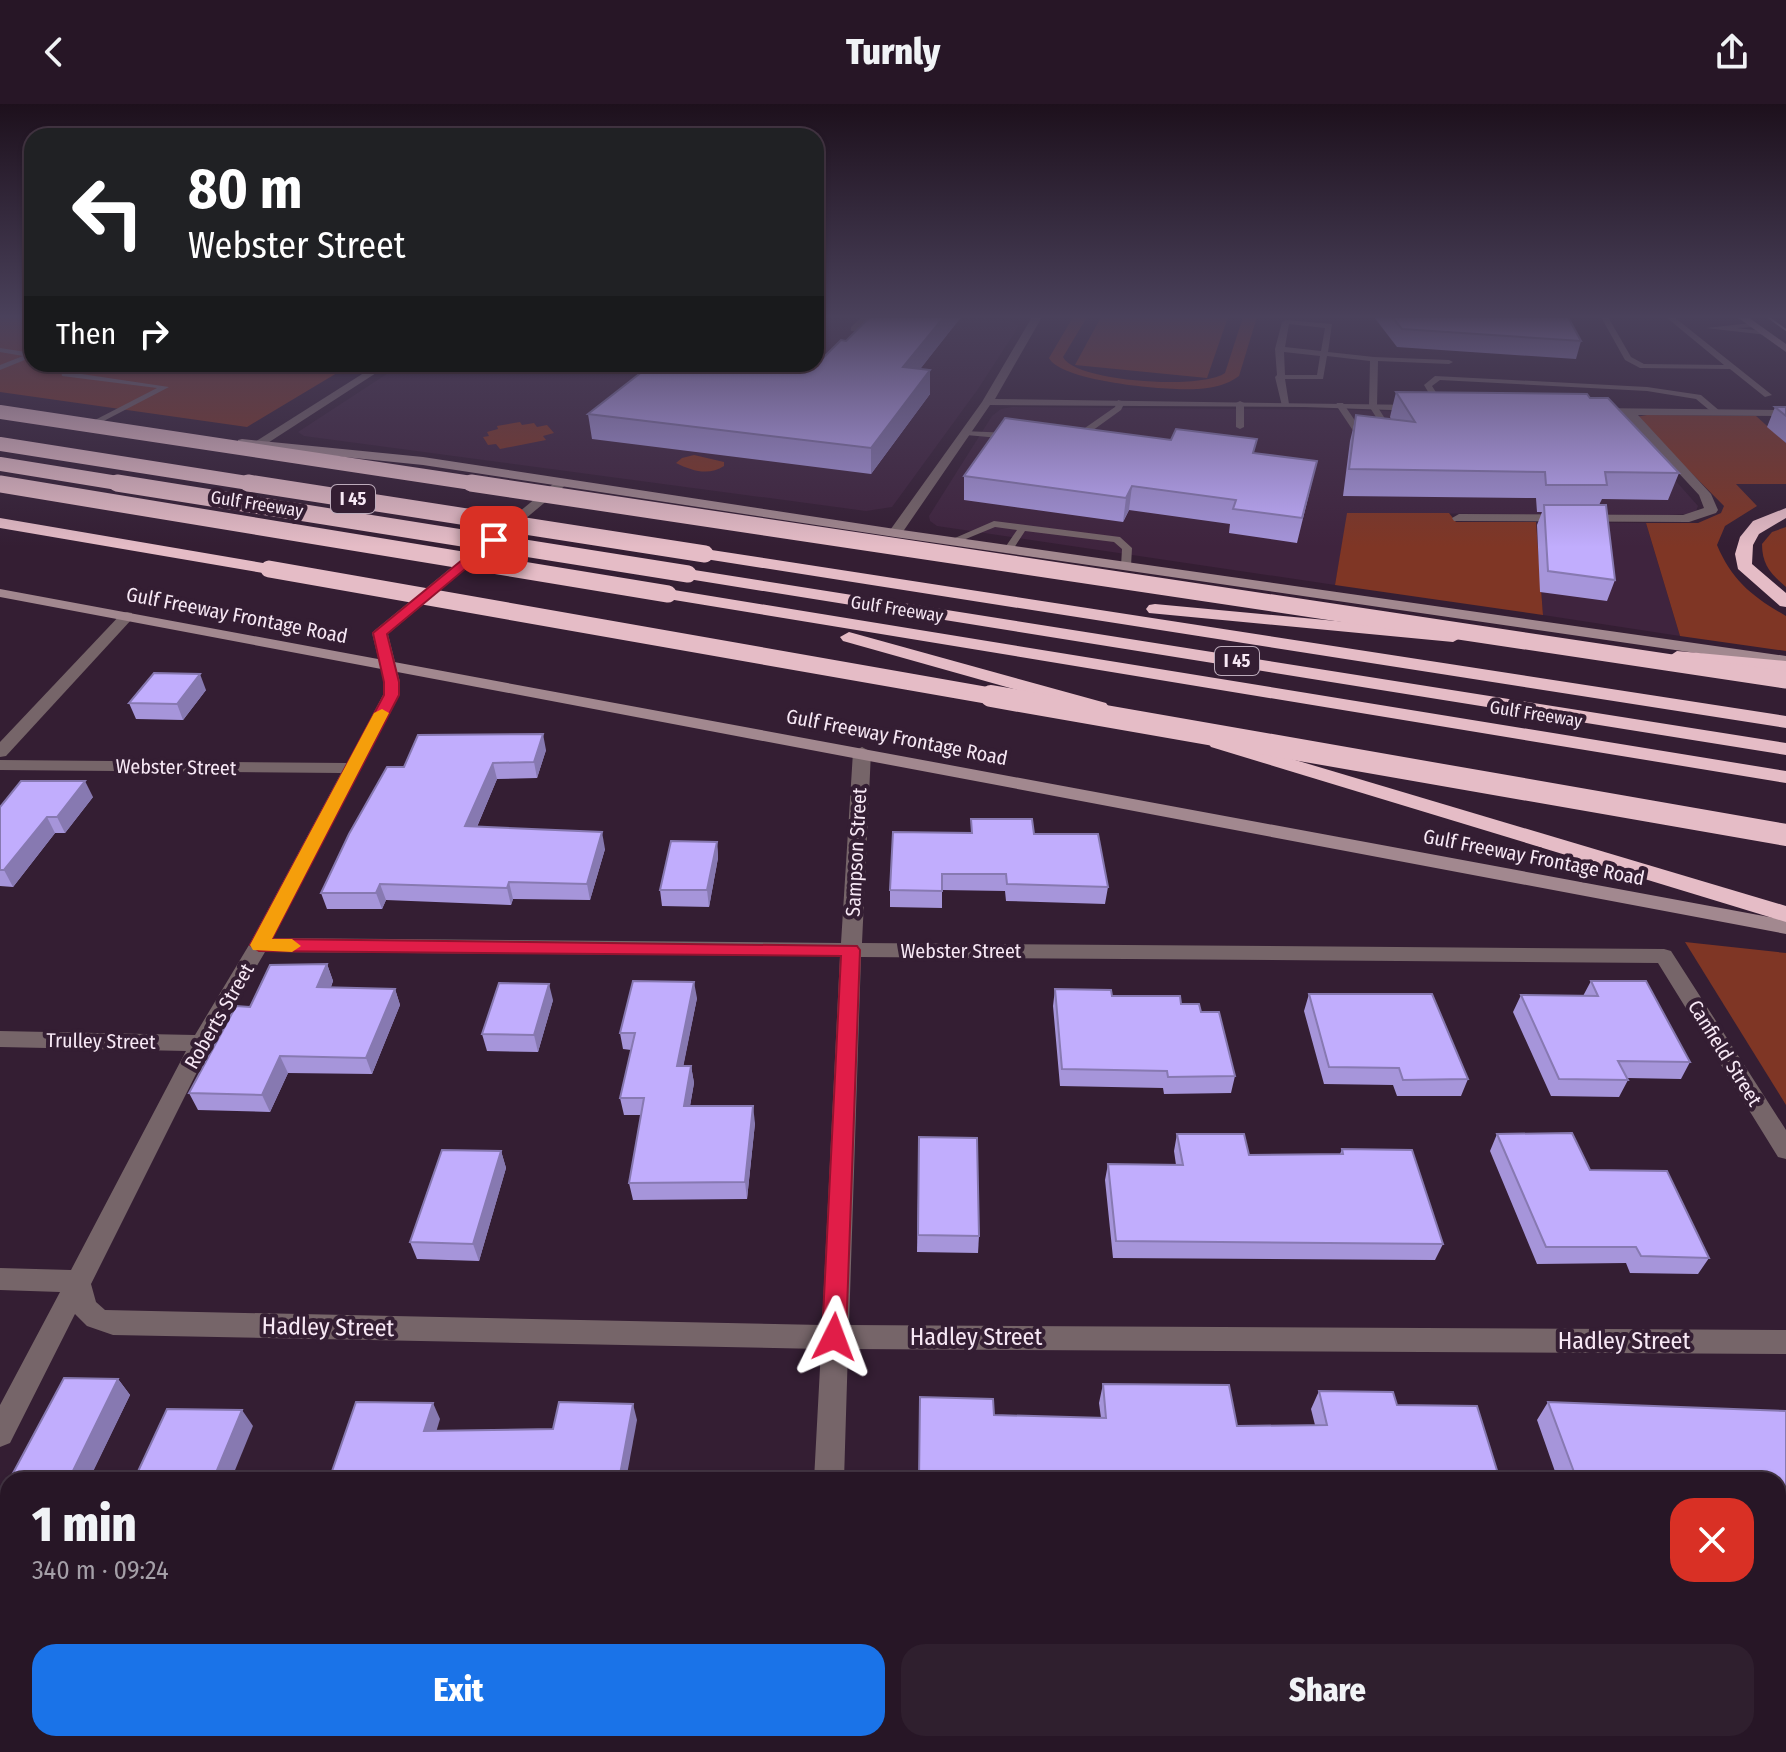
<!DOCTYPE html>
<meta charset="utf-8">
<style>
:root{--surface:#271626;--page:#2f1f2e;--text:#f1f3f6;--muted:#a49fa7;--line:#433543;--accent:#1a73e8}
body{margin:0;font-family:"Fira Sans Condensed",sans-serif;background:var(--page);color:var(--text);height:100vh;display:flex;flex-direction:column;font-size:30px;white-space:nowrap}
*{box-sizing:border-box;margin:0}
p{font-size:26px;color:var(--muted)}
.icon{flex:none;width:44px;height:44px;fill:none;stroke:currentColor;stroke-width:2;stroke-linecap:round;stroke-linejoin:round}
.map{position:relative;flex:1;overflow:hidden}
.panel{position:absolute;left:0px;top:1368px;width:1786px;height:280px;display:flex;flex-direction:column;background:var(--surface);border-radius:24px 24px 0 0;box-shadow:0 2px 6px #0004,0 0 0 2px var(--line)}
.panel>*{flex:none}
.guide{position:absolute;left:24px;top:24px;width:800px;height:244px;border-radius:24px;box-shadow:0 2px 6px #0004,0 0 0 2px var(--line);background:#202124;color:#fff;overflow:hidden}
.pin{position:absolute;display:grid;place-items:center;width:68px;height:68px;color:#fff;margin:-34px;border-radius:16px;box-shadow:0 4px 12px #0006}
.me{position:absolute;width:88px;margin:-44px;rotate:3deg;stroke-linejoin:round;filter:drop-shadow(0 0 6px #0008)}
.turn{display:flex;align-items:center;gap:28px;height:168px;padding:0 32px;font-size:36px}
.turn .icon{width:104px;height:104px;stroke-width:2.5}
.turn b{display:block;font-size:56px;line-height:68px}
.then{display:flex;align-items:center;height:76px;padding:0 32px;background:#0003;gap:16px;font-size:30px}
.round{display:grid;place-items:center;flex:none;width:84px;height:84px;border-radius:24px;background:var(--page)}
.summary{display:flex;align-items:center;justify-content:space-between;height:136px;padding:0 32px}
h1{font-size:48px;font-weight:800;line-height:60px}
.primary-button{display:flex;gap:16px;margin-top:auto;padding:16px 32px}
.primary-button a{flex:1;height:92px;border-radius:24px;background:var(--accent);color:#fff;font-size:32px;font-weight:800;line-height:92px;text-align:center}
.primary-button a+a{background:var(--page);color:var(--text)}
header{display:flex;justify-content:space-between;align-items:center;height:104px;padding:0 32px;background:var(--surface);font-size:36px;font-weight:800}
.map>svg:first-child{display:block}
</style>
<header><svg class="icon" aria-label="back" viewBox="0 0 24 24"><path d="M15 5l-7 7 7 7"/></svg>Turnly<svg class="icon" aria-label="share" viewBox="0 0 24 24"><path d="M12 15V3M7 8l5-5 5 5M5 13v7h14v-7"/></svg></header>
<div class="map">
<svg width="1786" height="1648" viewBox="0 0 1786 1648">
<rect width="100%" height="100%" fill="#341e33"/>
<g fill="#3f243e">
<polygon points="816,213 984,213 1010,217 1019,222 978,285 892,403 866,407 304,332 298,328 402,260 816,260"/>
<polygon points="1012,303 1353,306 1621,315 1698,402 1696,407 1687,410 1668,411 1348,409 1335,481 937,422 930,417 929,412 992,312 1001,305"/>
<polygon points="1536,418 1646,419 1680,532 1543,511"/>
</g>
<g fill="#7f3625">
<polygon points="0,213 32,213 32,260 352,260 247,323 0,288"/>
<path d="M1073 213H1087L1063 253C1075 278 1202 286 1225 269L1243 213H1257L1239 272C1227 281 1213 284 1198 285 1170 287 1061 278 1049 254Z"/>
<polygon points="1101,213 1228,213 1207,274 1075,261"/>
<path d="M1647 311 1756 312 1786 339V380H1736L1757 402 1725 422 1717 441C1732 477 1753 493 1786 512V547L1680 532 1646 419H1698L1721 409 1724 402 1636 313Z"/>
<polygon points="520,318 522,321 534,319 537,323 547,321 554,329 543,332 546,336 500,345 496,340 488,341 483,333 489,332 487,328 498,325 497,322"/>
<path d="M694 351 724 358V362C709 372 692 367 676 359L682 354Z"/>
<polygon points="1347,409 1449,409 1456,418 1536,418 1543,511 1335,481"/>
<path d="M1786 423V483C1771 470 1762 461 1762 440L1772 428Z"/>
<polygon points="1685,838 1786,849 1786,1001"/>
</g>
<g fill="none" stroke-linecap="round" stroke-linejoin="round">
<g fill="#766569" fill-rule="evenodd">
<polygon points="862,213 870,213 857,227 851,227 851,223"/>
<polygon points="1601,213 1608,213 1631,253 1644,260 1724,261 1666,213 1674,213 1772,291 1765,293 1730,265 1640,264 1625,256"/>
<path d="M1286 216 1332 220 1328 248 1374 253 1449 256 1453 258 1449 260 1378 257 1377 302 1389 321 1388 327 1384 329 1354 328 1336 301 1337 299H1343L1360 324H1380L1381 321 1369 302 1370 257 1327 252 1323 275H1285L1289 300 1282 302 1275 273 1277 271 1275 245 1282 218ZM1289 220 1325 224 1321 247 1285 243ZM1284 248 1320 252 1317 271H1285Z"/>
<polygon points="1752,219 1755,223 1736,224 1764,227 1767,231 1706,224"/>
<polygon points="0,244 32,249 32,253 0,266 0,261 23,252 0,248"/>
<polygon points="71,260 80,260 68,268 169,283 96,321 93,321 93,317 157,284 62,272 61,265"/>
<polygon points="1435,272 1647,283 1701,291 1721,308 1714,310 1696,295 1647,287 1440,276 1432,282 1446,304 1442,306 1439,306 1424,281"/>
<polygon points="1118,296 1125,298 1121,306 1078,337 1072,337 1072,333 1115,303"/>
<polygon points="1240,297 1244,299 1244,323 1240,325 1236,323 1236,299"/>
<polygon points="963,327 1011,329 1015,332 1011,335 966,331 962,329"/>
<polygon points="994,417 1120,433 1132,444 1131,462 1126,465 1121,462 1122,445 1114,438 1025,427 1012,447 1009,448 1004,445 1017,426 995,423 956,439 948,437"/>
</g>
<g fill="#766569" fill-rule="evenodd">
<polygon points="1032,213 1042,213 995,295 1419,301 1425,304 1419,307 1305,303 990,301 900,432 890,432 888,429 982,298"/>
<polygon points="378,260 390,260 260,344 250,341"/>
<polygon points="1595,304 1786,306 1786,312 1638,311 1711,390 1718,406 1716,409 1689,418 1454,417 1452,414 1459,410 1683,411 1704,404 1699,391 1625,311 1591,309 1591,305"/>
<path d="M558 376 568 379 388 530 400 578 399 591 273 834 841 839 853 648 862 643 871 648 862 839 1664 845 1671 847 1786 1026V1055L1778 1053 1658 859 861 853 849 1221 1786 1226V1250L848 1245 844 1376H814L821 1245 113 1231 87 1222 75 1210 10 1339 0 1343V1301L60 1188 0 1186V1164L71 1166 186 947 0 943V927L195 931 249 841 341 669 0 666V656L347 659 383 591 384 578 372 529 375 526ZM265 848 840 852 822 1221 105 1206 96 1198 91 1180 211 940Z"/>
<polygon points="127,508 132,509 132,515 6,652 0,653 0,638 122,509"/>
<rect x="803" y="1640" width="34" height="8"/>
</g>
<g fill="#a2888f" fill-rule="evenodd">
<polygon points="1737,213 1748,213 1786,240 1786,248"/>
<polygon points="242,335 423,353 895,425 1786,552 1786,562 895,433 423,361 238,342 238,336"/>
<polygon points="0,485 1786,816 1786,830 0,493"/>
</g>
<g fill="#e5bcc6" fill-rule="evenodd">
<polygon points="1786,404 1786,414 1759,430 1753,441 1752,460 1786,489 1786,503 1780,502 1738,465 1735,450 1740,433 1753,417"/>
<polygon points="0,414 269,460 277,465 269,470 0,424"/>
<polygon points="705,445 1786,612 1786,624 699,454 697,450"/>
<polygon points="688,465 1786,639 1786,651 682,474 679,470 682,466"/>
<polygon points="668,485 1786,667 1786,679 662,494 659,490"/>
<polygon points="1155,500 1453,528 1462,533 1453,538 1149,509 1146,505 1149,501"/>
<polygon points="849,528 1106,599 1109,603 1099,609 843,537 840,533"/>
<polygon points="1677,547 1786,557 1786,569 1670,557 1668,553"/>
<polygon points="1218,633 1786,802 1786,818 1211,643 1208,639"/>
</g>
<polyline stroke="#b09fae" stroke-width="2" points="1768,213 1786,226"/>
<g stroke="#e5bcc6" stroke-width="14">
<polyline points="0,308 485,381"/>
<polyline points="0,340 261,381"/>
<polyline points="0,360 130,381"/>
<polyline points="0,380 4,381"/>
</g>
<g stroke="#e5bcc6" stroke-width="17">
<polyline points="117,379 688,470"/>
<polyline points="248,379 705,450"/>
<polyline points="471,379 1786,576"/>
<polyline points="0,380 668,490"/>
<polyline points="269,465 1002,594"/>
</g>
<polyline stroke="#e5bcc6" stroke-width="22" points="991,592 1786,731"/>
</g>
<g fill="#a695da">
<polygon points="870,213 961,213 920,265 930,266 930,290 871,370 592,335 588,310 816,260 846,237"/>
<polygon points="1374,213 1568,213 1581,237 1576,255 1397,243"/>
<polygon points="1396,288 1679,369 1668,396 1602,395 1599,401 1615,476 1607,497 1540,488 1537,421 1542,408 1537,408 1536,394 1343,392 1350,337 1356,312 1391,315 1390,313"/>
<polygon points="1775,303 1786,303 1786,339 1767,323"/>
<polygon points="1255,349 1317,357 1297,439 1229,429 1230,420 1129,406 1123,418 964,396 964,372"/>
<polygon points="206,586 183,616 136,615 129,599"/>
<polygon points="546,646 537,674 497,675 477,723 605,745 590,796 513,795 511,801 386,796 382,805 327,805 321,789 404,663"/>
<polygon points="93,693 65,729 55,729 13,783 0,782 0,703"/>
<polygon points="971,715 1034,730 1108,783 1105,800 1006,797 1005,787 942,786 942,804 890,803 890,786 971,729"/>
<polygon points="717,738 718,754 709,803 662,802 660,786"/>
<polygon points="327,860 333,877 331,883 395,885 400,901 372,970 288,969 270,1008 198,1006 189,989 250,903"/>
<polygon points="1591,877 1690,958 1681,975 1627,974 1628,976 1619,993 1551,992 1513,908 1521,891 1583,892"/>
<polygon points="1055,885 1181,900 1201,908 1235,972 1231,989 1164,990 1163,984 1060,982 1053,902"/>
<polygon points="1309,890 1468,975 1461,992 1397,992 1393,981 1324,980 1304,907"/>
<polygon points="697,894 683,962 691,962 694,979 690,1002 755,1019 747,1095 633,1096 629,1079 641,1011 624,1011 620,994 631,946 623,945 620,929"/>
<polygon points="553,896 538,948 487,947 482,930"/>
<polygon points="1177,1030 1249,1051 1340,1050 1342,1045 1443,1140 1435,1156 1113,1154 1105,1076 1108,1060 1176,1061 1174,1047"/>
<polygon points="1497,1030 1590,1066 1709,1154 1698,1170 1630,1169 1626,1159 1537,1160 1490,1047"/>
<polygon points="919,1033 979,1132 978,1149 917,1148"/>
<polygon points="501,1047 506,1064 479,1157 417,1155 410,1138"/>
<polygon points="118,1275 130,1291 89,1375 125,1376 17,1376 12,1371"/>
<polygon points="1103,1280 1237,1322 1315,1321 1311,1305 1319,1287 1397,1301 1500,1376 919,1376 994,1311 1101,1314 1099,1299"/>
<polygon points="1548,1298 1786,1307 1786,1432 1778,1431 1778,1376 1558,1376 1537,1316"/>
<rect x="0" y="1444" width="8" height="88"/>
<polygon points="1778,1469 1786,1487 1786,1513 1778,1520"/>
<polygon points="1519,1640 1748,1640 1751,1648 1512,1648"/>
</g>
<g fill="#8779b1">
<polygon points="944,213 961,213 903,287 903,263"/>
<polygon points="930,266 930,290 871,370 871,344"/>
<polygon points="1132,382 1129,406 1123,418 1126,394"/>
<polygon points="200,570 206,586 183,616 177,600"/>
<polygon points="543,630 546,646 537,674 534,658"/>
<polygon points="493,659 497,675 470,739 465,722"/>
<polygon points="85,677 93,693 65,729 57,713"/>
<polygon points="47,713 55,729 13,783 4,766"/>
<polygon points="602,728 605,745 590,796 587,780"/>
<polygon points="717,738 718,754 709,803 707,786"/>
<polygon points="509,778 513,795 511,801 507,784"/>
<polygon points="380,780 386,796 382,805 376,789"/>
<polygon points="327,860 333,877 324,900 317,883"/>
<polygon points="694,878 697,894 680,979 677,962"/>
<polygon points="549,880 553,896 538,948 534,931"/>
<polygon points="395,885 400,901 372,970 366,954"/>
<polygon points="280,952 288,969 270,1008 262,991"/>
<polygon points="691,962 694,979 687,1019 684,1002"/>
<polygon points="753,1002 755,1019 747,1095 745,1078"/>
<polygon points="501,1047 506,1064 479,1157 473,1140"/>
<polygon points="118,1275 130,1291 89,1376 72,1376 70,1373"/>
<polygon points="433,1299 440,1315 432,1342 424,1327"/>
<polygon points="633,1300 637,1316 626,1376 619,1376"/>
<polygon points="242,1306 253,1322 231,1376 213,1376"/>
<polygon points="720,1640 729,1640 728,1648 719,1648"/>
</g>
<g fill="#c1adfd" stroke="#8779b1" stroke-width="2">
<polygon points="870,213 944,213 903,263 930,266 871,344 588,310 652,260 816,260 816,256 822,255 841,236 846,237"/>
<polygon points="1392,213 1568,213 1581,237 1402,225"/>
<polygon points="1396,288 1587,290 1590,294 1608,294 1679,369 1605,368 1607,381 1546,381 1545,368 1349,365 1356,311 1415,318"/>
<polygon points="1775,303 1786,303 1786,312"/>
<polygon points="1005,314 1171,336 1176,325 1257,335 1253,349 1317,357 1302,414 1233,405 1236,396 1132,382 1126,394 964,372"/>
<polygon points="1544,401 1606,401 1615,476 1548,467"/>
<polygon points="154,569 200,570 177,600 129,599"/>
<polygon points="543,630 534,658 493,659 465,722 602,728 587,780 509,778 507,784 380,780 376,789 321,789 349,730 387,663 404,663 418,631"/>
<polygon points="21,677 85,677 57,713 47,713 4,766 0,766 0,703"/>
<polygon points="971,715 1032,715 1034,730 1098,730 1108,783 1007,780 1006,770 942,770 942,787 890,786 893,728 972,729"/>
<polygon points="671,737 717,738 707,786 660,786"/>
<polygon points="327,860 317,883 395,885 366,954 280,952 262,991 189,989 236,902 250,903 270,861"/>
<polygon points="633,877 694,878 677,962 691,962 684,1002 753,1002 745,1078 629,1079 644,994 620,994 635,929 620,929"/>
<polygon points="1591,877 1646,877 1690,958 1618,957 1628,976 1559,975 1521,891 1598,892"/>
<polygon points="499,879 549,880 534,931 482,930"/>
<polygon points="1055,885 1111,886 1112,892 1180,892 1181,900 1199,900 1201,908 1219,908 1235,972 1168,973 1167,967 1062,965"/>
<polygon points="1309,890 1432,890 1468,975 1403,976 1399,964 1329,963"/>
<polygon points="1572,1029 1590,1066 1667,1067 1709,1154 1641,1152 1636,1143 1546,1143 1497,1030"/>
<polygon points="1177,1030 1244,1030 1249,1051 1343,1050 1342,1045 1412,1046 1443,1140 1116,1137 1108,1060 1183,1061"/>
<polygon points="919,1033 977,1034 979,1132 918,1131"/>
<polygon points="442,1046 501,1047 473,1140 410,1138"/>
<polygon points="64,1274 118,1275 70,1373 12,1371"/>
<polygon points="1103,1280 1229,1281 1237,1322 1327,1321 1319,1287 1393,1288 1397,1301 1477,1302 1500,1376 1188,1376 1188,1370 1081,1368 1081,1376 919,1376 920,1293 993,1295 994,1311 1106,1314"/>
<polygon points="356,1298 433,1299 424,1327 553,1325 559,1298 633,1300 619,1376 329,1376"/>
<polygon points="1548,1298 1786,1307 1786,1414 1778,1414 1778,1376 1577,1376"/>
<polygon points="167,1305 242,1306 213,1376 134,1376"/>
<polygon points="42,1375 124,1375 41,1376"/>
<rect x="0" y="1444" width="8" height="74"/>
<polygon points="1778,1469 1786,1487 1786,1505 1778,1505"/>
<polygon points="471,1640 720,1640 719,1648 469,1648"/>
<polygon points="899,1640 1134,1640 1266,1645 1266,1648 899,1648"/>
<polygon points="1530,1640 1748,1640 1751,1648 1532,1648"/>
</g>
<linearGradient id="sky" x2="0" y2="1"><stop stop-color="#1d101c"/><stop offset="0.48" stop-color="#4a415b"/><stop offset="1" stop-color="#4a415b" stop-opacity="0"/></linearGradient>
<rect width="1786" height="443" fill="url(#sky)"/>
<polygon fill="#e11d48" stroke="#92132f" stroke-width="2" points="490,433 500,436 387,530 399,578 399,591 272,835 857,842 860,846 846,1233 842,1240 834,1243 825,1240 822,1233 841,852 259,847 250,841 384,591 384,578 373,529"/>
<polygon fill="#f59e0b" points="382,605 389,609 272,835 292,835 301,842 292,848 253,846 250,841 374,609"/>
<g text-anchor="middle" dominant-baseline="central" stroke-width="8" stroke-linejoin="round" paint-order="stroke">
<g fill="#341e33" stroke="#bcabbb" stroke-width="2">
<rect x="331" y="381" width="44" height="28" rx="6"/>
<rect x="1215" y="543" width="44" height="28" rx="6"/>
</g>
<g font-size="18" font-weight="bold" fill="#f7e8f5">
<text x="353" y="395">I 45</text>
<text x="1237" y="557">I 45</text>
</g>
<g font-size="18" fill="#f7e8f5" stroke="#341e33">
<text transform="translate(257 400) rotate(9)">Gulf Freeway</text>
<text transform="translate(897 505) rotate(9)">Gulf Freeway</text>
<text transform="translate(1536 610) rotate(9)">Gulf Freeway</text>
</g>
<g font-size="20" fill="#f7e8f5" stroke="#341e33">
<text transform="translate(237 511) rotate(11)">Gulf Freeway Frontage Road</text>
<text transform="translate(897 633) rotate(11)">Gulf Freeway Frontage Road</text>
<text transform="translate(176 663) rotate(1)">Webster Street</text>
<text transform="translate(856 748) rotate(-87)">Sampson Street</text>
<text transform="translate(1534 753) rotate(11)">Gulf Freeway Frontage Road</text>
<text x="961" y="847">Webster Street</text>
<text transform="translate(219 912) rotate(-60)">Roberts Street</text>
<text transform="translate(101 937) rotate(1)">Trulley Street</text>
<text transform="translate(1725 949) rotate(58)">Canfield Street</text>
</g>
<g font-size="24" fill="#f7e8f5" stroke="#341e33">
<text transform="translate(328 1223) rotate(1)">Hadley Street</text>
<text x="976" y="1233">Hadley Street</text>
<text x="1624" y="1237">Hadley Street</text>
</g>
</g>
</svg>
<div class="pin" style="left:494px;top:436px;background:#d93025"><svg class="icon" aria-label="arrive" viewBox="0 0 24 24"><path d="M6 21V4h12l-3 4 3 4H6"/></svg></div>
<svg class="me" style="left:834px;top:1233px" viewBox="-20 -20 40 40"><path d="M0-17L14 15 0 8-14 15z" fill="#e11d48" stroke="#fff" stroke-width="4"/></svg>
<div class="guide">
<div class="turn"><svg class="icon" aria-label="left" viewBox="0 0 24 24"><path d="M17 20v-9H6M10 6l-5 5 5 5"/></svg><div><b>80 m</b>Webster Street</div></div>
<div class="then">Then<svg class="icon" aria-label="right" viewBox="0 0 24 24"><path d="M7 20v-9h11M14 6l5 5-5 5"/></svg></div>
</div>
<section class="panel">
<div class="summary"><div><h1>1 min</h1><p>340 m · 09:24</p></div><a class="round" style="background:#d93025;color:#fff"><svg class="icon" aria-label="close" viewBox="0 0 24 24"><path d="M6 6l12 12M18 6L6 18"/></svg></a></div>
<div class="primary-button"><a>Exit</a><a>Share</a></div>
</section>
</div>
